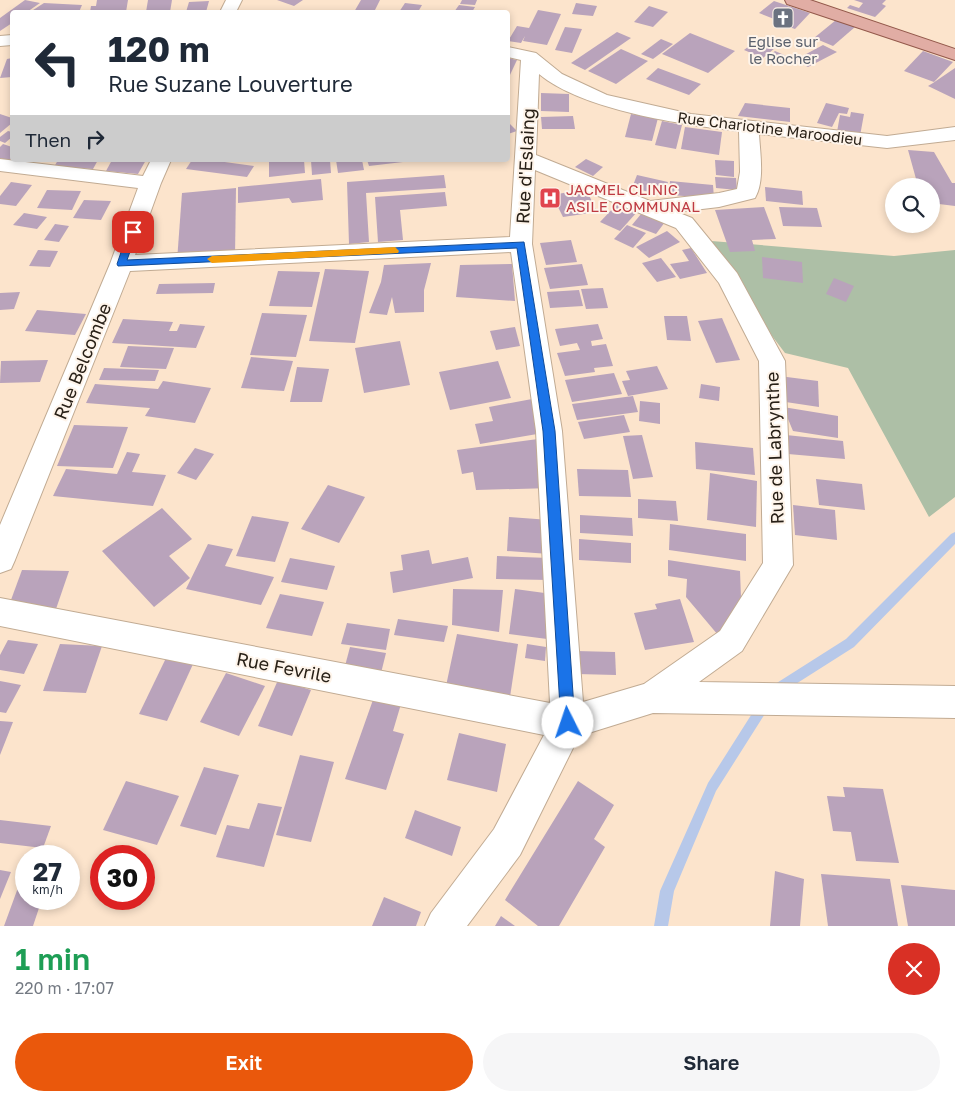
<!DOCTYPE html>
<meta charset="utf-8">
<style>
:root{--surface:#fff;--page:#f6f6f7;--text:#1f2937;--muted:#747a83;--accent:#ea580c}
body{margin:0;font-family:"Golos Text",sans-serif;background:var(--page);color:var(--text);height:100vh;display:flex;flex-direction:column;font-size:19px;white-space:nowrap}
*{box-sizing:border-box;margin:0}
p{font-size:16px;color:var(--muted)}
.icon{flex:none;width:28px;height:28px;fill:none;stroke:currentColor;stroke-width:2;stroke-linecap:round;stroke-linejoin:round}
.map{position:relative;height:926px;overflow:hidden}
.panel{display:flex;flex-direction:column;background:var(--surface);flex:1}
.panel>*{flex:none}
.guide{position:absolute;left:10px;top:10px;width:500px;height:152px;border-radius:5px;box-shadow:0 2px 8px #0003;background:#fff;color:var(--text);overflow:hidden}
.tools{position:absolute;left:885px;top:178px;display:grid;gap:10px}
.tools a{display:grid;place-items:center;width:55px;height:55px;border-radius:50%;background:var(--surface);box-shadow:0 2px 8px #0003;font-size:25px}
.speed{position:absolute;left:15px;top:845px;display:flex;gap:10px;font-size:25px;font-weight:700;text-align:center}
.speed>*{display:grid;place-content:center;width:65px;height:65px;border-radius:50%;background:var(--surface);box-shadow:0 2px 8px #0003;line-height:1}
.speed small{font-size:12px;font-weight:400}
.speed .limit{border:8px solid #d22;background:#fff;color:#111}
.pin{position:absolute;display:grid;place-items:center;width:42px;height:42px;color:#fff;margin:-21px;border-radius:10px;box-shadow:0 2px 8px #0006}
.me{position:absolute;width:55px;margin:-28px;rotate:356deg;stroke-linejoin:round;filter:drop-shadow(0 0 4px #0008)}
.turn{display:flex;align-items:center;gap:18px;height:105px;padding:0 15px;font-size:22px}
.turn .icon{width:65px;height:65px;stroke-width:2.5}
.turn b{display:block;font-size:35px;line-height:42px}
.then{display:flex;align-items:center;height:48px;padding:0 15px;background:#0003;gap:10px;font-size:19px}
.round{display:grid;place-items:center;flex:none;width:52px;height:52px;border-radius:26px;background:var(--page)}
.overview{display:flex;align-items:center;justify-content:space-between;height:85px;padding:0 15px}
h1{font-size:30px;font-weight:600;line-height:38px;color:#1e9e55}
.cta{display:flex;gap:10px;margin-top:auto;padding:10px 15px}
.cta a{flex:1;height:58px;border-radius:30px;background:var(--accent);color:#fff;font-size:20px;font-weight:600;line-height:58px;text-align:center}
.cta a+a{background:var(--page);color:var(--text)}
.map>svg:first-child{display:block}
</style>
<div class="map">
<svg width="955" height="926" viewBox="0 0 955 926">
<rect width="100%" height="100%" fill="#fce4cc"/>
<polygon fill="#adbfa6" points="699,240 894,256 955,250 955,497 929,517 848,368 785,353"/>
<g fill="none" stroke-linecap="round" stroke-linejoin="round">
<g fill="#b7c8e9" fill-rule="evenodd">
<polygon points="955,532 955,544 854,647 780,694 776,696 772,694 770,690 772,686 846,639 951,534"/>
<polygon points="764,699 768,701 770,705 768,709 716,791 674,891 668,926 654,926 660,891 708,783 760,701"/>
</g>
</g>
<g fill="#b9a3bb">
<polygon points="25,0 40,3 27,12 12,12 12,23 0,31 0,18"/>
<polygon points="97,0 128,0 126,12 90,12 91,6 96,6"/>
<polygon points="148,0 172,0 170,12 146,12"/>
<polygon points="277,0 303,0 294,6"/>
<polygon points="361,0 380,0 374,12 354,12"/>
<polygon points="462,0 477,0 475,5 460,4"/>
<polygon points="854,0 886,0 882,4 886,6 875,17 847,8 850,5 859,8 863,3"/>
<polygon points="209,1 206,12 186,12 189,2"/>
<polygon points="774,1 789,6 774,19 759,13"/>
<polygon points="44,3 82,5 79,12 30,12"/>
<polygon points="405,3 422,5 418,12 399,12"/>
<polygon points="576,3 597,6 593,16 572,14"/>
<polygon points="459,5 475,7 472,12 454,12"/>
<polygon points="649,6 668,12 653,27 634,22"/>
<polygon points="789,6 810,13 795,29 774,22"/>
<polygon points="538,10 561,14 547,45 523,41 525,36 521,43 508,41 517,26 529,28"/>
<polygon points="836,20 855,27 833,46 814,38"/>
<polygon points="565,27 582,29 572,53 555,50"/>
<polygon points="617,32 631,38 585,70 571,63"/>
<polygon points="690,33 735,51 708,73 662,54"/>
<polygon points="661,39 673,44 653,59 641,54"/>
<polygon points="757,40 775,48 763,58 744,50"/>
<polygon points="823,45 837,52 808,67 795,60"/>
<polygon points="621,49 648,61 616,84 588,71"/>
<polygon points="775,51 791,58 782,65 765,59"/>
<polygon points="923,51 953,62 934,82 904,71"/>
<polygon points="12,58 12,77 0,78 7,59"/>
<polygon points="508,58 517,60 509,77 508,77"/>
<polygon points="658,68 701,84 689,95 646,79"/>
<polygon points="955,68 955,99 928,86 933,83"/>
<polygon points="541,93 569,94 569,112 541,111"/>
<polygon points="745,103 790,108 790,122 738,116"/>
<polygon points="826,103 849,108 847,114 839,113 832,127 817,123"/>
<polygon points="851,112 864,114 860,136 837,132 840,115 850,117"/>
<polygon points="0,114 12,118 12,123 0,133"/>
<polygon points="631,114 658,118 652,141 625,137"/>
<polygon points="573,116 575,129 542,129 541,117"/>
<polygon points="662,121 682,125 676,149 655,145"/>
<polygon points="508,122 517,131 508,134"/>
<polygon points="685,127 722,132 719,155 681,149"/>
<polygon points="8,131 12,132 12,137 5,143 0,141 0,137"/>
<polygon points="3,144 12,147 12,158 9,161 0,158 0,147"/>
<polygon points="908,150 934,152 952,183 955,183 955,206 931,203 931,186 918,186"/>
<polygon points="586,159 603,167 593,176 575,167"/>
<polygon points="58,160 98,160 93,169 54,167"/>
<polygon points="112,160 146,160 138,174 106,171"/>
<polygon points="192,160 210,160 254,166 247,177 186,169"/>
<polygon points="269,160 304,160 305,173 269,177"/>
<polygon points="311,160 330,160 331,173 312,175"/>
<polygon points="336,160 362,160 364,170 338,173"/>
<polygon points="367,160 402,160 403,162 369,166"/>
<polygon points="715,160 734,161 734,177 716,175"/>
<polygon points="444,175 446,188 366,193 369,242 349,244 347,182"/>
<polygon points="637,175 668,182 663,195 632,188"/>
<polygon points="715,177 736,178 737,190 716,188"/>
<polygon points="321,179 323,200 292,203 289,198 238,203 238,187"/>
<polygon points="670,181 713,185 714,198 669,195"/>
<polygon points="11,182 32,185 16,206 0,204 0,196"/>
<polygon points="765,187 802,191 803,205 766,201"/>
<polygon points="236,188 235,256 177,261 182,193"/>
<polygon points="586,189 597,212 563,217 552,195"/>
<polygon points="47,190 81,191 72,210 37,208"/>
<polygon points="445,192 447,206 400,210 403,240 378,242 375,197"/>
<polygon points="84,200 111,201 101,220 73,218"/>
<polygon points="617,204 637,212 620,231 600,222"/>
<polygon points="764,207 776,239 752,240 755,251 730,252 715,210"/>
<polygon points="779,207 817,208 822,227 783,226"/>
<polygon points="24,213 47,217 37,229 13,225"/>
<polygon points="641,214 665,222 656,234 632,225"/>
<polygon points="55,224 69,226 59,242 44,240"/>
<polygon points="627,225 646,233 633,248 614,239"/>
<polygon points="667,231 680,242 649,258 636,247"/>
<polygon points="571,240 577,262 546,265 540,243"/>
<polygon points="691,248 707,273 680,279 670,264 689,261 682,250"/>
<polygon points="38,250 58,251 50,267 29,266"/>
<polygon points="762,257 802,262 803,283 763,278"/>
<polygon points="661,258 676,277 657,282 642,263"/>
<polygon points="431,263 424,290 424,312 395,313 392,297 387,315 369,313 381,282 384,265"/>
<polygon points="512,264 515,301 456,297 460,265"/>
<polygon points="582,264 588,285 550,289 544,268"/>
<polygon points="325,269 369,271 355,343 309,341"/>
<polygon points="278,271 320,272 312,307 269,306"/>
<polygon points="834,278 854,286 846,302 826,294"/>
<polygon points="215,283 213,293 156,294 159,284"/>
<polygon points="603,288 608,308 586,309 581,289"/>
<polygon points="579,290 583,306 550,308 547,292"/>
<polygon points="20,292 14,309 0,310 0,293"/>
<polygon points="37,310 86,314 75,335 25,331"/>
<polygon points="262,313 307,315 296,357 250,355"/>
<polygon points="664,316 687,316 691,341 667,340"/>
<polygon points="722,318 740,360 716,363 698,321"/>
<polygon points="123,319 173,322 169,331 177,331 180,324 205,326 196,348 112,343"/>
<polygon points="598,324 603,339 591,341 592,346 606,344 613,366 594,368 595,372 565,376 557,353 580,350 577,343 560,346 555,329"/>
<polygon points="515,327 520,346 496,350 490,331"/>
<polygon points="400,341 410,385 364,393 355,348"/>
<polygon points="128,346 174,348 166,369 120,367"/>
<polygon points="251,357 293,361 284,391 241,388"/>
<polygon points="48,360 40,382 0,383 1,361"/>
<polygon points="498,361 511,398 450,410 439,372"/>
<polygon points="657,366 668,389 628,396 622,381 630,380 626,371"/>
<polygon points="297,367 329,369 322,402 290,402"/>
<polygon points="104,368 159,370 155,381 99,380"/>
<polygon points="614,373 622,394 572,402 565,380"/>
<polygon points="779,376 818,381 819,407 779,401"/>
<polygon points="163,381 211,388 195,423 145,416 150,408 86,403 95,384 158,389"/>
<polygon points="701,384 720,387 719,401 699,398"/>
<polygon points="633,396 638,412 577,420 572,404"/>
<polygon points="532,399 543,433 480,444 475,424 493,421 489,407"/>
<polygon points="640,401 660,403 660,424 639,421"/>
<polygon points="783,407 838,416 838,438 793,431"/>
<polygon points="624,415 630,432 584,439 578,422"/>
<polygon points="74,425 128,427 113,468 57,466"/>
<polygon points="642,435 653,477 633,479 623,436"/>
<polygon points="786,435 843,441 845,459 788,454"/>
<polygon points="538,439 552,488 476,490 473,472 462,474 457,450"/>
<polygon points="695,442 753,448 755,475 696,469"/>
<polygon points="195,448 214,454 196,480 177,473"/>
<polygon points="127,452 140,454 132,472 166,475 153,506 53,496 66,469 117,474"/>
<polygon points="577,469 628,470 631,497 579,496"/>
<polygon points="710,473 757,481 756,527 707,520"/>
<polygon points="816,479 862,484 865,510 819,505"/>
<polygon points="328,485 365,497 339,543 301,529"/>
<polygon points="638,499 676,501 678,521 638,518"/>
<polygon points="793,505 835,510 837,540 795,535"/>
<polygon points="162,508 192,539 169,556 190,578 154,607 102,551"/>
<polygon points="580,515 632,518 633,536 580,533"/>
<polygon points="252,516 289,522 275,562 236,556"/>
<polygon points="509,517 550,520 549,554 507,551"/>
<polygon points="670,524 746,534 746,561 669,550"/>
<polygon points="579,539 631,543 631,563 579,560"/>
<polygon points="208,544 233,549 225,566 274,577 261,605 186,589"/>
<polygon points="429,550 432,564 468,557 473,578 393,593 390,572 403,570 401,555"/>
<polygon points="497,556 549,558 549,580 496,579"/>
<polygon points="290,558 335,566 327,590 281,582"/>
<polygon points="668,560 740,571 741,598 718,635 686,597 687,579 668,576"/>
<polygon points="22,570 69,571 56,609 8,608"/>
<polygon points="453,589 503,590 499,632 452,625"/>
<polygon points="515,589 552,594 547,639 509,634"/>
<polygon points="280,594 324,602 312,636 266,628"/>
<polygon points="680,599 694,642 645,650 634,613 657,609 655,604"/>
<polygon points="398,619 448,626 444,642 394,635"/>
<polygon points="347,623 390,629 386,650 341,644"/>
<polygon points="457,634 518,644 510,697 446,686"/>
<polygon points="8,640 38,644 24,674 0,670 0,655"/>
<polygon points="60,644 102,646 86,693 43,691"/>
<polygon points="527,644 546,647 545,661 525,658"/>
<polygon points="350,647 386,653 381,673 345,666"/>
<polygon points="576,651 615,652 616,675 577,674"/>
<polygon points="167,656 194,662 167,721 139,714"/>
<polygon points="226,673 265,686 239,736 200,722"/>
<polygon points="278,680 311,690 292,736 258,726"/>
<polygon points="0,681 21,685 6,713 0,712"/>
<polygon points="374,697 401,704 393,731 404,734 386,790 345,779"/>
<polygon points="0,721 13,722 0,755"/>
<polygon points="459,733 506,744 497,792 447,780"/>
<polygon points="300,755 334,762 311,842 276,835"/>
<polygon points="204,767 239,775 216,835 180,826"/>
<polygon points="126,781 179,796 157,845 103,830"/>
<polygon points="578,781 614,805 594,839 605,847 559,926 538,926 505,900"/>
<polygon points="843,787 883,789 899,863 856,861 851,832 833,831 827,796 845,797"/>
<polygon points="258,803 282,807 264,867 216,857 227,825 249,829"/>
<polygon points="415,810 461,827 452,856 405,838"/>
<polygon points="0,820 51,826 43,848 0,843"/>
<polygon points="0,870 11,872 0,899"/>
<polygon points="775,871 804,879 800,926 770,926"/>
<polygon points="821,874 890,879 898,926 828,926"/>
<polygon points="19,885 26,886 26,899 42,899 33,926 4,926"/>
<polygon points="901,885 955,890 955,926 908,926"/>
<polygon points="384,897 421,912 416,926 372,926"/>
<polygon points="501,916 515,926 495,926"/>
</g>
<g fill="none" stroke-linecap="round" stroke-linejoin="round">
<g stroke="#c1ab93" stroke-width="2">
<g id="street">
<polygon points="226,0 242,0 236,12 220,12"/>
<polygon points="12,35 12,45 0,46 0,36"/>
<path d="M508 47 536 53 562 74 607 95 691 114 887 136 955 127V140L887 148 759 134C760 153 765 181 755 198L719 207 677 212 692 218 737 273 785 361 793 565 742 651 699 682 955 686V718L653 713 579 736 520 855 467 926H425L431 913 494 829 544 735 0 626V598L550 703 536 431 511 252 130 271 15 560 11 569 0 573V525L110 264 138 188 0 171V159L143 176 151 160H171L161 183 135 255 510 237 521 60 508 57ZM539 74C582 110 683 125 739 131L740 172 737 189 719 193 650 201 536 155ZM535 170 676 228 719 283 759 361 763 563 720 631 644 684 583 702 562 431 532 244Z"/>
</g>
</g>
<g stroke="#93594b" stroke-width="2">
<polygon id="primary" points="785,0 810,0 955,49 955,60 787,4"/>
</g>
<use href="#street" fill="#fff" fill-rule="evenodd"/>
<use href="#primary" fill="#e1ada4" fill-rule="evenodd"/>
</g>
<polygon fill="#1a73e8" stroke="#114b97" points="133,228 137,232 127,260 524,242 555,431 575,723 573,727 568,729 563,727 561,723 543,431 517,248 118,266 117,264 128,232"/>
<polygon fill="#f59e0b" points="395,247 399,251 398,253 212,263 207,259 212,256"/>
<defs>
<g id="church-square" transform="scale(1.125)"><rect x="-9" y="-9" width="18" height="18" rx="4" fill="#6b7280" stroke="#fef4ea"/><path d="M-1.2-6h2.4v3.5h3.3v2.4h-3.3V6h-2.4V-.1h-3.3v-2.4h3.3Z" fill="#fff"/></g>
<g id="hospital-square" transform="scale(1.125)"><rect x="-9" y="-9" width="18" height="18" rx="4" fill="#e0444e" stroke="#fef4ea"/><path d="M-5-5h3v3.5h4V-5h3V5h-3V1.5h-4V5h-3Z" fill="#fff"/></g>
</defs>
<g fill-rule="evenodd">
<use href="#church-square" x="783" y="18"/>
<use href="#hospital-square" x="550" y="198"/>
</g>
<g text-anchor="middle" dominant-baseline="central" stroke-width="4" stroke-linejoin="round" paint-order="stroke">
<g font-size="15" fill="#5b616d" stroke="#fef4ea">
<text x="783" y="41">Eglise sur<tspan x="783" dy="17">le Rocher</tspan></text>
</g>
<g font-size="15" fill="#282017" stroke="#fef4ea">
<text transform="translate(770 128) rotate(7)">Rue Chariotine Maroodieu</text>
</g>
<g font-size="15" fill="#be3a42" stroke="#fef4ea" text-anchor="start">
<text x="566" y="189">JACMEL CLINIC<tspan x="566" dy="17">ASILE COMMUNAL</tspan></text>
</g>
<g font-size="18" fill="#282017" stroke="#fef4ea">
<text transform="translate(525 166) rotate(-87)">Rue d'Eslaing</text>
<text transform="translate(82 361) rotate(-68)">Rue Belcombe</text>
<text transform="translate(774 448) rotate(-92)">Rue de Labrynthe</text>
<text transform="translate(284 667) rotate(11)">Rue Fevrile</text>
</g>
</g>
</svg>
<div class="tools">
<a><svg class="icon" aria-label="search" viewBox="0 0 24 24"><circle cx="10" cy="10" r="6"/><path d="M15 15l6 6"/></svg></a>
</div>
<div class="speed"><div>27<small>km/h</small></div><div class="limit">30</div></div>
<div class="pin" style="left:133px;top:232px;background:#d93025"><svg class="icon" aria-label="arrive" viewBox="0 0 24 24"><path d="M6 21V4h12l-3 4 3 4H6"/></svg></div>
<svg class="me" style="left:568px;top:723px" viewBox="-20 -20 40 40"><circle r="19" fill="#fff"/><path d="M0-13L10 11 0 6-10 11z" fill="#1a73e8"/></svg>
<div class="guide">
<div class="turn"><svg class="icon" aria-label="left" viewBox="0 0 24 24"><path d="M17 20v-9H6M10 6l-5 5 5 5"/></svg><div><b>120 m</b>Rue Suzane Louverture</div></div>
<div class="then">Then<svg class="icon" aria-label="right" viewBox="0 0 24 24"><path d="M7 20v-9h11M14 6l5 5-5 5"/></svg></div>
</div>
</div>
<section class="panel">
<div class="overview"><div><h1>1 min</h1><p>220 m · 17:07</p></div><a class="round" style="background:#d93025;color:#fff"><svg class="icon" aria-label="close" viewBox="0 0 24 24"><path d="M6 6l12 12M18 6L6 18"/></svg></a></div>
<div class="cta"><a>Exit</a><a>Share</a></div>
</section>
